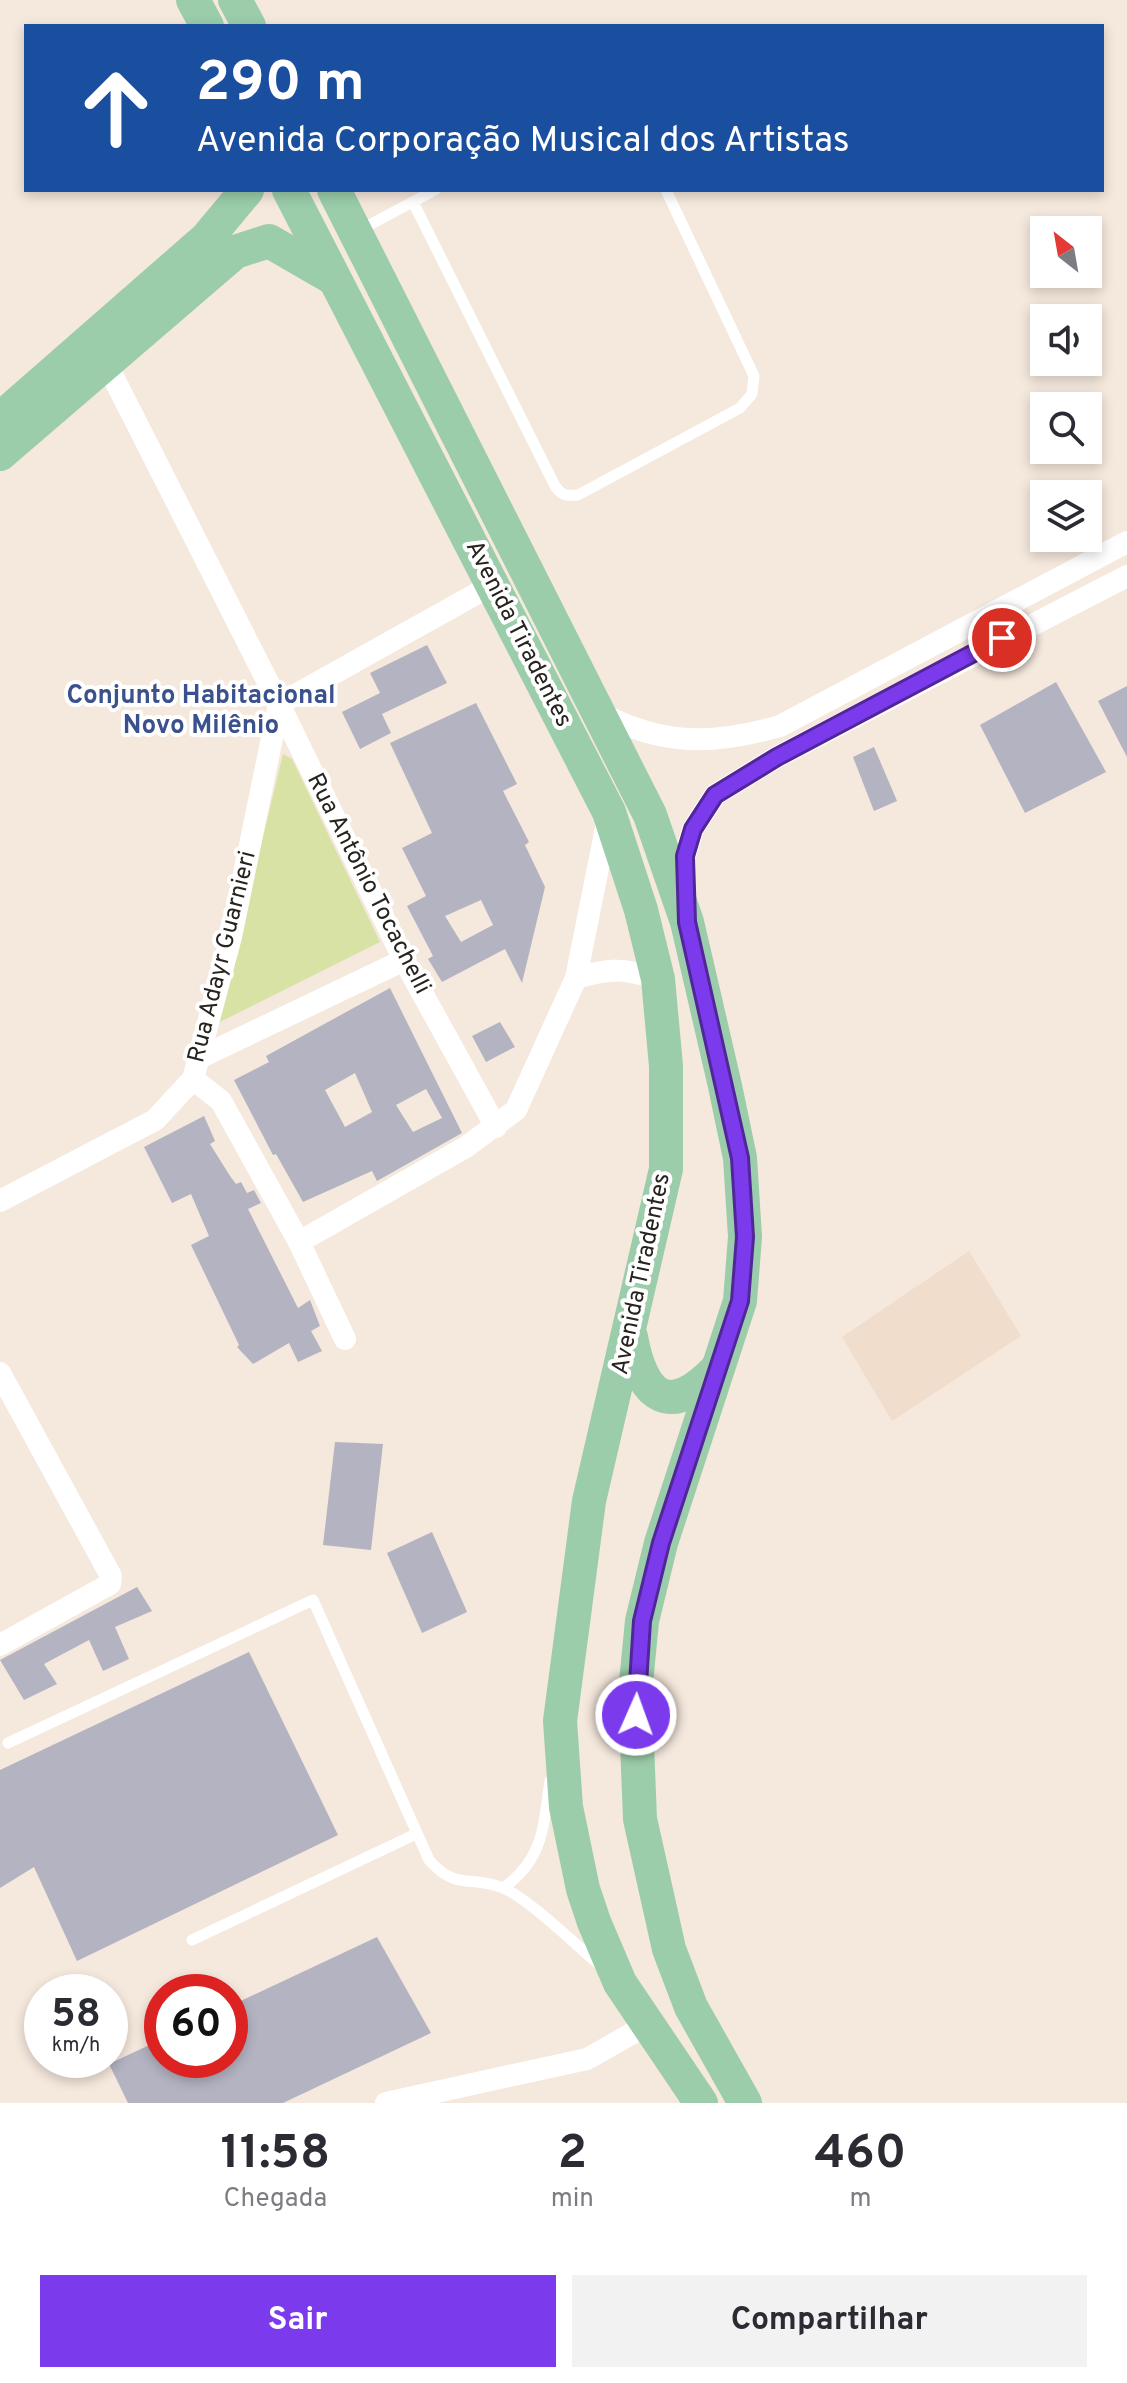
<!DOCTYPE html>
<html lang="pt">
<meta charset="utf-8">
<style>
:root{--surface:#fff;--page:#f2f2f3;--text:#2b2b33;--muted:#7c7c81;--accent:#7c3aed}
body{margin:0;font-family:Overpass,sans-serif;background:var(--page);color:var(--text);height:100vh;display:flex;flex-direction:column;font-size:30px;white-space:nowrap}
*{box-sizing:border-box;margin:0}
p{font-size:26px;color:var(--muted)}
.icon{flex:none;width:44px;height:44px;fill:none;stroke:currentColor;stroke-width:2;stroke-linecap:round;stroke-linejoin:round}
.map{position:relative;height:2103px;overflow:hidden}
.panel{display:flex;flex-direction:column;background:var(--surface);flex:1}
.panel>*{flex:none}
.top-card{position:absolute;left:24px;top:24px;width:1080px;height:168px;border-radius:0px;box-shadow:0 4px 12px #0003;background:#1a4fa0;color:#fff;overflow:hidden}
.needle{width:52px;rotate:329deg}
.buttons{position:absolute;left:1030px;top:216px;display:grid;gap:16px}
.buttons a{display:grid;place-items:center;width:72px;height:72px;border-radius:0px;background:var(--surface);box-shadow:0 4px 12px #0003;font-size:40px}
.speed{position:absolute;left:24px;top:1974px;display:flex;gap:16px;font-size:40px;font-weight:700;text-align:center}
.speed>*{display:grid;place-content:center;width:104px;height:104px;border-radius:50%;background:var(--surface);box-shadow:0 4px 12px #0003;line-height:1}
.speed small{font-size:20px;font-weight:400}
.speed .limit{border:12px solid #d22;background:#fff;color:#111}
.pin{position:absolute;display:grid;place-items:center;width:68px;height:68px;color:#fff;margin:-34px;border:4px solid #fff;border-radius:50%;box-shadow:0 2px 8px #0007}
.me{position:absolute;width:88px;margin:-44px;rotate:2deg;stroke-linejoin:round;filter:drop-shadow(0 0 6px #0008)}
.turn{display:flex;align-items:center;gap:28px;height:168px;padding:0 40px;font-size:36px}
.turn .icon{width:104px;height:104px;stroke-width:2.5}
.turn b{display:block;font-size:56px;line-height:68px}
.eta{display:flex;justify-content:space-evenly;align-items:center;height:136px;text-align:center}
.eta b{font-size:48px;font-weight:700;line-height:56px}
.button{display:flex;gap:16px;margin-top:auto;padding:16px 40px}
.button a{flex:1;height:92px;border-radius:0px;background:var(--accent);color:#fff;font-size:32px;font-weight:700;line-height:92px;text-align:center}
.button a+a{background:var(--page);color:var(--text)}
.map>svg:first-child{display:block}
</style>
<div class="map">
<svg width="1127" height="2103" viewBox="0 0 1127 2103">
<rect width="100%" height="100%" fill="#f5e8dd"/>
<polygon fill="#f0ddcc" points="969,1251 1021,1336 892,1421 842,1337"/>
<polygon fill="#d7e2a4" points="283,754 292,759 380,942 218,1023"/>
<g fill="#b3b3c2" fill-rule="evenodd">
<polygon points="427,645 447,683 382,714 391,733 360,749 342,712 380,693 370,673"/>
<polygon points="1056,682 1106,772 1025,813 980,725"/>
<polygon points="1127,686 1127,757 1098,701"/>
<path d="M476 703 517 784 503 791 529 842 525 845 545 887 522 983 505 949 442 982 428 959 433 956 407 906 426 896 402 848 432 833 390 743ZM481 900 493 925 461 942 445 916Z"/>
<polygon points="874,747 897,801 874,811 853,757"/>
<path d="M390 988 462 1133 377 1181 372 1171 303 1202 276 1154 273 1155 234 1080 269 1062 266 1056ZM355 1073 372 1112 345 1127 325 1090ZM426 1089 442 1118 413 1132 396 1105Z"/>
<polygon points="500,1022 515,1047 486,1062 472,1036"/>
<polygon points="204,1116 215,1141 210,1144 230,1176 236,1184 241,1182 247,1193 254,1190 261,1203 248,1209 298,1308 310,1300 320,1326 311,1331 322,1351 298,1362 289,1343 253,1364 237,1347 239,1345 191,1245 209,1236 191,1194 172,1203 144,1147"/>
<polygon points="335,1442 383,1444 371,1550 323,1545"/>
<polygon points="432,1532 467,1612 422,1633 387,1553"/>
<polygon points="137,1587 152,1611 115,1627 129,1659 103,1671 89,1640 44,1664 57,1684 24,1700 0,1660"/>
<polygon points="249,1652 338,1835 77,1961 34,1867 0,1888 0,1770"/>
<polygon points="377,1937 431,2033 283,2103 128,2103 109,2064 162,2039 162,2060 230,2060 230,2006"/>
</g>
<g fill="none" stroke-linecap="round" stroke-linejoin="round">
<g stroke="#fff" stroke-width="11">
<path d="M413 202 555 486C562 496 566 496 578 495L740 408 752 394 754 376 666 190"/>
<polyline points="358,231 435,190"/>
<path d="M8 1743 313 1600 429 1860C456 1891 471 1875 503 1888 528 1898 579 1948 602 1967"/>
<path d="M503 1888C544 1859 543 1827 550 1781"/>
<polyline points="192,1940 416,1834"/>
</g>
<g stroke="#fff" stroke-width="22">
<polyline points="101,353 279,704 404,960 496,1127"/>
<polyline points="279,704 492,585"/>
<path d="M600 713C663 746 713 745 780 726L1127 542"/>
<polyline points="685,892 685,856 693,829 715,795 777,757 1127,576"/>
<path d="M576 978C611 968 623 968 658 979"/>
<polyline points="201,1057 404,960"/>
<polyline points="193,1079 221,1101 299,1242 345,1339"/>
<polyline points="0,1201 155,1120 193,1079 231,937 279,704"/>
<polyline points="299,1242 466,1147 516,1110 576,978 608,818"/>
<polyline points="0,1373 111,1576 110,1584 0,1645"/>
<polyline points="386,2103 587,2059 647,2025"/>
</g>
<g stroke="#9bcdaa" stroke-width="34">
<polyline points="193,0 207,26"/>
<polyline points="235,0 249,26"/>
<polyline points="289,190 609,812 641,910 658,979 666,1066 666,1169 589,1501 560,1721 566,1807 583,1889 594,1922 620,1983 701,2103"/>
<polyline points="334,190 650,815 687,922 725,1086 740,1158 745,1237 740,1301 661,1543 642,1621 635,1693 640,1819 669,1949 691,2007 745,2103"/>
<polyline points="0,419 207,238 247,190"/>
<polyline points="0,454 235,252 269,241 333,278"/>
<path d="M631 1337C642 1398 670 1419 717 1369"/>
</g>
</g>
<g fill="none" stroke-linecap="round" stroke-linejoin="round">
<g stroke="#51269a" stroke-width="20">
<polyline id="route" points="636,1715 642,1621 661,1543 740,1301 745,1237 740,1158 687,922 685,856 693,829 715,795 777,757 1002,638"/>
</g>
<use href="#route" stroke="#7c3aed" stroke-width="14"/>
</g>
<g text-anchor="middle" dominant-baseline="central" stroke-width="8" stroke-linejoin="round" paint-order="stroke">
<g font-size="24" fill="#27231f" stroke="#fff">
<text transform="translate(518 634) rotate(63)">Avenida Tiradentes</text>
<text transform="translate(368 884) rotate(63)">Rua Antônio Tocachelli</text>
<text transform="translate(223 957) rotate(-76)">Rua Adayr Guarnieri</text>
<text transform="translate(642 1274) rotate(-78)">Avenida Tiradentes</text>
</g>
<g font-size="26" font-weight="bold" fill="#3b518c" stroke="#fff">
<text x="201" y="696">Conjunto Habitacional<tspan x="201" dy="30">Novo Milênio</tspan></text>
</g>
</g>
</svg>
<div class="buttons">
<a><svg class="needle" viewBox="-14 -14 28 28"><path d="M0-13l5 13h-10z" fill="#e53935"/><path d="M0 13l5-13h-10z" fill="#7c7c81"/></svg></a>
<a><svg class="icon" aria-label="sound" viewBox="0 0 24 24"><path d="M4 9h4l5-4v14l-5-4H4zM17 9q2 3 0 6"/></svg></a>
<a><svg class="icon" aria-label="search" viewBox="0 0 24 24"><circle cx="10" cy="10" r="6"/><path d="M15 15l6 6"/></svg></a>
<a><svg class="icon" aria-label="layers" viewBox="0 0 24 24"><path d="M12 4l9 5-9 5-9-5zM3 14l9 5 9-5"/></svg></a>
</div>
<div class="speed"><div>58<small>km/h</small></div><div class="limit">60</div></div>
<div class="pin" style="left:1002px;top:638px;background:#d93025"><svg class="icon" aria-label="arrive" viewBox="0 0 24 24"><path d="M6 21V4h12l-3 4 3 4H6"/></svg></div>
<svg class="me" style="left:636px;top:1715px" viewBox="-20 -20 40 40"><circle r="17" fill="#7c3aed" stroke="#fff" stroke-width="3"/><path d="M0-11L8 9 0 5-8 9z" fill="#fff"/></svg>
<div class="top-card">
<div class="turn"><svg class="icon" aria-label="ahead" viewBox="0 0 24 24"><path d="M12 20V5M6 11l6-6 6 6"/></svg><div><b>290 m</b>Avenida Corporação Musical dos Artistas</div></div>
</div>
</div>
<section class="panel">
<div class="eta">
<div><b>11:58</b><p>Chegada</p></div>
<div><b>2</b><p>min</p></div>
<div><b>460</b><p>m</p></div>
</div>
<div class="button"><a>Sair</a><a>Compartilhar</a></div>
</section>
